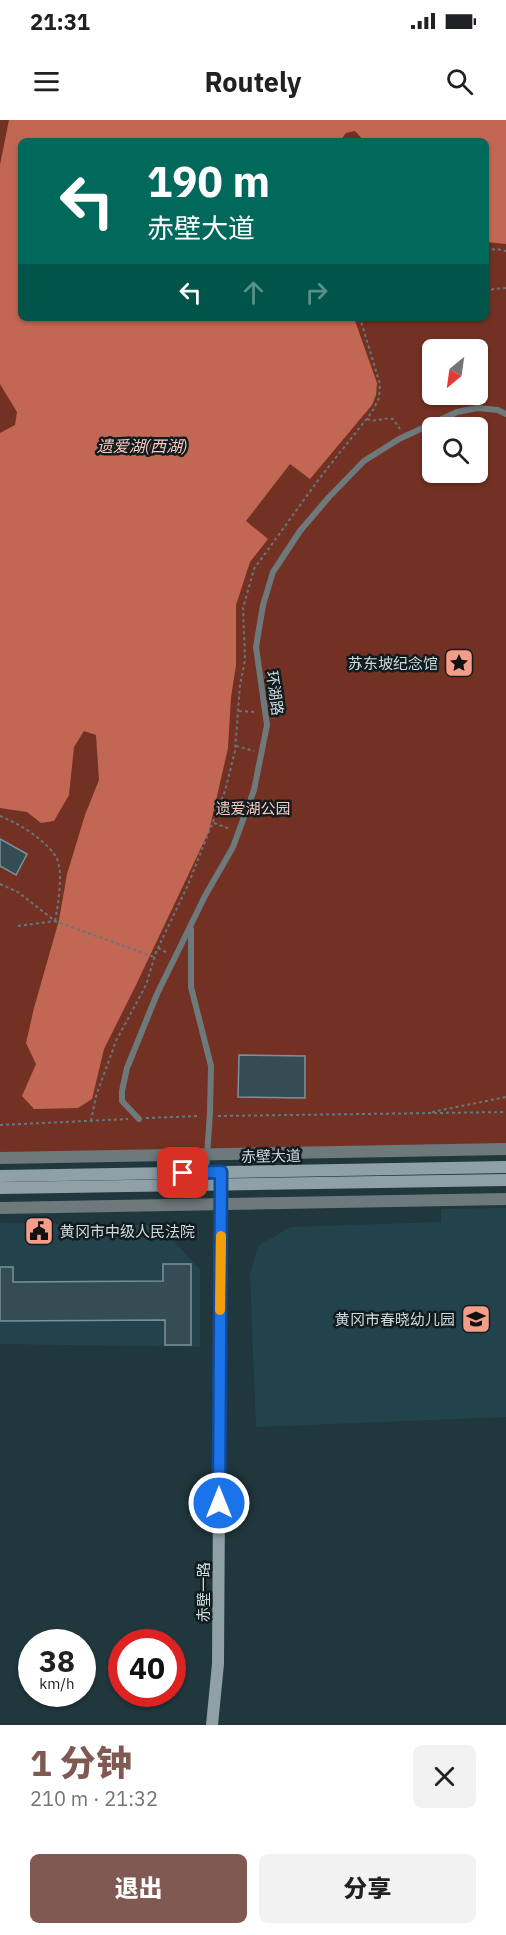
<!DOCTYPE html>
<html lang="zh">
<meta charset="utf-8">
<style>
:root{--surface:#fff;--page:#f2f2f2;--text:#202124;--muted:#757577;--accent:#7f5952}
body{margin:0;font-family:"IBM Plex Sans","Noto Sans SC",sans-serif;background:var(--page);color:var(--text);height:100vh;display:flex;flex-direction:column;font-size:22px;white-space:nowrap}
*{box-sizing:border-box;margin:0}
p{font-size:20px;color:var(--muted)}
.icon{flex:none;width:33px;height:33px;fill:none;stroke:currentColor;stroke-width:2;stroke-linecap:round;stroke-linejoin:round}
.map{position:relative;height:1605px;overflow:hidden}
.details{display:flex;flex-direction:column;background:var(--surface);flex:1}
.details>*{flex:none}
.top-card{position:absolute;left:18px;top:18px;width:471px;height:183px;border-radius:9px;box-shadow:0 2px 4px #0004;background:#00695c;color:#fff;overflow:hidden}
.needle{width:39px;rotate:209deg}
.tools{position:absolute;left:422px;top:219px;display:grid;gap:12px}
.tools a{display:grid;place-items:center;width:66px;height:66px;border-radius:9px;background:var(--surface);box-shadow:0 2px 4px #0004;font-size:30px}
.speed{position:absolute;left:18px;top:1509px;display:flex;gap:12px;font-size:30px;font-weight:700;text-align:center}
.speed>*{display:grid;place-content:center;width:78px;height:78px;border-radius:50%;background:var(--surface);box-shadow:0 2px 4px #0004;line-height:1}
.speed small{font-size:15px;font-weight:400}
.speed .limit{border:9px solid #d22;background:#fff;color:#111}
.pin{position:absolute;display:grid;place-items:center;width:51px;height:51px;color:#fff;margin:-26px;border-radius:12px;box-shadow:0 3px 9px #0006}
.me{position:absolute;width:66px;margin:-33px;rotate:0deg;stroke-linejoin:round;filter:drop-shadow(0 0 4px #0008)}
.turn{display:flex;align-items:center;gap:21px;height:126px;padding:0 30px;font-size:27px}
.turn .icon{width:78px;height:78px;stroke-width:2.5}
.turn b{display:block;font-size:42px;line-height:51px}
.lanes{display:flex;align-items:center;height:57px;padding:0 30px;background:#0003;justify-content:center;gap:30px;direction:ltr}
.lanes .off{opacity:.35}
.round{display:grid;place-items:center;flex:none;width:63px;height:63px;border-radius:9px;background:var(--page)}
.head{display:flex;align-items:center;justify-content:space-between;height:102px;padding:0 30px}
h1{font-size:36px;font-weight:800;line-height:45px;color:var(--accent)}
.primary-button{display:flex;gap:12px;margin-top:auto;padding:12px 30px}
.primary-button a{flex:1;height:69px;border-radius:9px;background:var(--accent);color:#fff;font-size:24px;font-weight:800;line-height:69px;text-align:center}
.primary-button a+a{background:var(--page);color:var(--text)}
.status{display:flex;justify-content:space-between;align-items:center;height:42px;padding:0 30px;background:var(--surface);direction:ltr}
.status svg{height:16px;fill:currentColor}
header{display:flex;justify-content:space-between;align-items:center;height:78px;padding:0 30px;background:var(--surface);font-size:27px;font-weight:800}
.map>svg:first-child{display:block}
</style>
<div class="status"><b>21:31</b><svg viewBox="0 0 49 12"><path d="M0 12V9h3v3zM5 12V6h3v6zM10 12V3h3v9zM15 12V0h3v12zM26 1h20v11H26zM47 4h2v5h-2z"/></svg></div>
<header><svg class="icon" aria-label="menu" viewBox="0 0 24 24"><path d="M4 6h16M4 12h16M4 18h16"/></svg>Routely<svg class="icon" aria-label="search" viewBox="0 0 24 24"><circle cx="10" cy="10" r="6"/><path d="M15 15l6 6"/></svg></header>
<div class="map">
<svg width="506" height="1605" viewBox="0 0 506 1605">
<rect width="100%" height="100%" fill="#20373d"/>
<g fill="#23434c">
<polygon points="506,1088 506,1297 256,1307 250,1154 258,1126 291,1107 441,1102 441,1089"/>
<polygon points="0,1103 158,1105 200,1149 200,1227 0,1224"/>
</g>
<path fill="#723122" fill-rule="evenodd" d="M0 0H506V1024L0 1033ZM21 21H486V198H21ZM432 230H477V274H432ZM432 308H477V352H432Z"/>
<polygon fill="#c26753" points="9,0 506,0 506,124 486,122 486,21 364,21 355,11 346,13 340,21 21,21 21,198 354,198 377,263 376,275 372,285 310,359 290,344 246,401 268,419 250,442 236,485 236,545 231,577 228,628 209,711 136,865 104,929 92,979 78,988 34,989 22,976 36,944 26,923 34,888 59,800 67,754 85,695 99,660 96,615 84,611 74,627 69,675 54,701 41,703 27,692 0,688 0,313 15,305 17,292 0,264 0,45"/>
<g fill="#344c53" stroke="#7a939b" stroke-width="1.5">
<polygon points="0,719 27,734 16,755 0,746"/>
<polygon points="239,935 305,936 305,978 238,977"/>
<polygon points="163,1144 191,1144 191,1225 165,1225 165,1200 0,1201 0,1147 13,1147 13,1162 163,1161"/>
</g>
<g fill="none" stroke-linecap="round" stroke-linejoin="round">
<g stroke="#65787e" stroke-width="2" stroke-dasharray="3 3" stroke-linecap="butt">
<polyline points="350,21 357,21"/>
<polyline points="486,130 497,129 506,131"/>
<polyline points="486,173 493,169 506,168"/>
<path d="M367 299C376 303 383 297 393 299L400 309"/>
<polyline points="239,591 257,592"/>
<polyline points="236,626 254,631"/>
<path d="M0 696C18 703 46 720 56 737 64 751 58 785 55 801"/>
<polyline points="214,703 230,709"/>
<polyline points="0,764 18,772 55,801 154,837"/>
<polyline points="18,806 55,801"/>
<polyline points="158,828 168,833"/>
<polyline points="432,992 506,977"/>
<polyline points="218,996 506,992"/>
<polyline points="146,998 200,996"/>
<polyline points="91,1001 96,976 116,921 146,865 156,832 188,765 225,671 235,631 240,565 245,540 243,488 254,449 319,359 372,292 379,278 380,264 360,198"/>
<polyline points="0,1005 128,999"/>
</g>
<g stroke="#6e797c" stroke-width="6">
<polyline points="191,809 191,867 211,946 210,992 206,1052"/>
<polyline points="139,999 122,981 122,971 127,948 157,874 205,776 233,727 254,670 267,605 256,527 263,485 273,452 300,411 329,377 364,341 399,319 457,292 477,288 498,290 506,294"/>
</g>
<g stroke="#6e797c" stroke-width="12">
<polyline points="0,1038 506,1029"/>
<polyline points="0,1088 506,1079"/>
</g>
<g stroke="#8fa1a6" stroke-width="12">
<polyline points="0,1056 506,1047"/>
<polyline points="0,1068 506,1060"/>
<polyline points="212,1605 218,1544 221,1052"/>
</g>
</g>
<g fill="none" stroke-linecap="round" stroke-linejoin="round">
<g stroke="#114b97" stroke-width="15">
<polyline id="route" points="183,1053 221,1052 219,1383"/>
</g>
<use href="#route" stroke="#1a73e8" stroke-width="10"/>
<polyline stroke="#f59e0b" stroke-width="10" points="220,1190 221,1116"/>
</g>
<defs>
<g id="sight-square" transform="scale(1.5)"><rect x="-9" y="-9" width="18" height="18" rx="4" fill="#f49e8a" stroke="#121c1f"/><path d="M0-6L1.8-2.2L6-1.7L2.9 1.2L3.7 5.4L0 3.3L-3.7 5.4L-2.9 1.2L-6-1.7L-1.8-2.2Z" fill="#111"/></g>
<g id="civic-square" transform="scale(1.5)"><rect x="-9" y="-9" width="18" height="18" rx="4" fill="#f49e8a" stroke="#121c1f"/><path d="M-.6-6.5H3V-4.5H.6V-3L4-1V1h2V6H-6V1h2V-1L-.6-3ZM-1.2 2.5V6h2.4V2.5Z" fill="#111"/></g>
<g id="school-square" transform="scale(1.5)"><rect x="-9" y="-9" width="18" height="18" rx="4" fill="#f49e8a" stroke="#121c1f"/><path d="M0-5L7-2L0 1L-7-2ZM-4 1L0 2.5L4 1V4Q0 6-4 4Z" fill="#111"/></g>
</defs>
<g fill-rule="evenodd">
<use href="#sight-square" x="459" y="543"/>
<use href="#civic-square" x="39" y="1111"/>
<use href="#school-square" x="476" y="1199"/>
</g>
<g text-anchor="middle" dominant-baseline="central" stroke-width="5" stroke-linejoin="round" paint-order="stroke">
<g font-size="15" fill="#cedbdf" stroke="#121c1f" text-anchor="end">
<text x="438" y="543">苏东坡纪念馆</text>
<text x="60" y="1111" text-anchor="start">黄冈市中级人民法院</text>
<text x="455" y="1199">黄冈市春晓幼儿园</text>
</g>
<g font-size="15" fill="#cedbdf" stroke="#121c1f">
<text transform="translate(275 573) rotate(82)">环湖路</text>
<text transform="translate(271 1036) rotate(-1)">赤壁大道</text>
<text transform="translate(203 1472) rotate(-90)">赤壁一路</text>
</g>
<g font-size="15" fill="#fccabe" stroke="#121c1f">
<text x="253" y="688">遗爱湖公园</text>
</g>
<g font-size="16" font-style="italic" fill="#fbc9bd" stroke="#121c1f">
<text x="142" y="326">遗爱湖(西湖)</text>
</g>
</g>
</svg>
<div class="tools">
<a><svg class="needle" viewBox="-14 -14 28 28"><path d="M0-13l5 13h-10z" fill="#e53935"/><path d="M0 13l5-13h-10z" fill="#757577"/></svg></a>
<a><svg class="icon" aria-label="search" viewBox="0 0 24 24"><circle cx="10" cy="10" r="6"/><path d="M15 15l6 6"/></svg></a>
</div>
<div class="speed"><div>38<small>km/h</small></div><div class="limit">40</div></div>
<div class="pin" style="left:183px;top:1053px;background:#d93025"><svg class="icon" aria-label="arrive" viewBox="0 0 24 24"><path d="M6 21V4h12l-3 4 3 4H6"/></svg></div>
<svg class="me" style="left:219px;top:1383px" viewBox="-20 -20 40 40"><circle r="17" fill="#1a73e8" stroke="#fff" stroke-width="3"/><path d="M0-11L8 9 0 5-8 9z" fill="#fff"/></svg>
<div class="top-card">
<div class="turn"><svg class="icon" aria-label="left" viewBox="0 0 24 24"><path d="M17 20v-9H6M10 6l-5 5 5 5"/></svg><div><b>190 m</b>赤壁大道</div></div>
<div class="lanes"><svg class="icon" aria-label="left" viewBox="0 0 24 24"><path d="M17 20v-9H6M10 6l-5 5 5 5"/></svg><svg class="icon off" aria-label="ahead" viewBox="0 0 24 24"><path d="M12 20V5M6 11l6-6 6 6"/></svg><svg class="icon off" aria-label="right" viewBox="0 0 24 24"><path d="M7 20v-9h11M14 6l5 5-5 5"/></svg></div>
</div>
</div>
<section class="details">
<div class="head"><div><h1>1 分钟</h1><p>210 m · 21:32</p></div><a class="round"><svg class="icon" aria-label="close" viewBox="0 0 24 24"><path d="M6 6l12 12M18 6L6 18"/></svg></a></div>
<div class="primary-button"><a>退出</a><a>分享</a></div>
</section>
